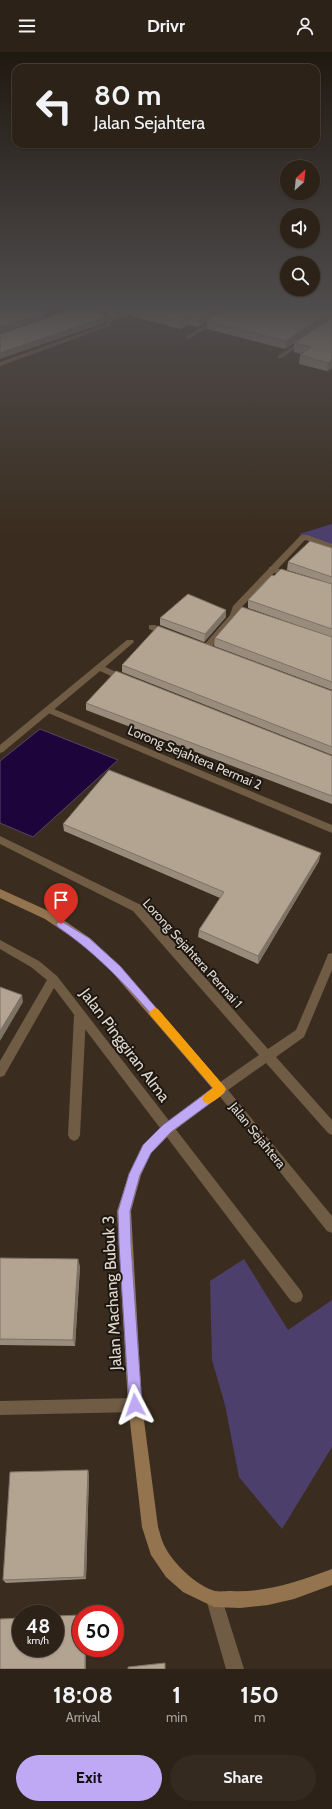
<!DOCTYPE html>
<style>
:root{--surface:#2c2217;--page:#342a20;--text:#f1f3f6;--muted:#a6a4a1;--line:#483f36;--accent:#bfa9f4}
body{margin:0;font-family:Cabin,sans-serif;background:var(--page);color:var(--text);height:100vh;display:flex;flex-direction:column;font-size:15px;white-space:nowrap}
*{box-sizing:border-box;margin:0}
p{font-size:13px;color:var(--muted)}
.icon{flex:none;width:22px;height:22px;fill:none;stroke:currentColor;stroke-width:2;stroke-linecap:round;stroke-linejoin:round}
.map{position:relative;height:1617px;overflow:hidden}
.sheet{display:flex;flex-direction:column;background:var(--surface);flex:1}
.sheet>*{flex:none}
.guide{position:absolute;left:12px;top:12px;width:308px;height:84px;border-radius:12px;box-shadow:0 1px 3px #0004,0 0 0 1px var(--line);background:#2c2217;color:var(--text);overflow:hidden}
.needle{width:26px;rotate:27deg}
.controls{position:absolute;left:280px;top:108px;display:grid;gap:8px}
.controls a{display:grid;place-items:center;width:40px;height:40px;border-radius:50%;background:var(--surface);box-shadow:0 1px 3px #0004,0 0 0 1px var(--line);font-size:20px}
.speed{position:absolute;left:12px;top:1553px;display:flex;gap:8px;font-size:20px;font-weight:700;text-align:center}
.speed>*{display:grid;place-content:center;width:52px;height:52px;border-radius:50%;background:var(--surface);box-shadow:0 1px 3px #0004,0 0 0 1px var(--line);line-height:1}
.speed small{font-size:10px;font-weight:400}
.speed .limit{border:6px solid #d22;background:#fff;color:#111}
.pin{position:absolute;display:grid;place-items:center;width:34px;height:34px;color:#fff;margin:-41px -17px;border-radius:50% 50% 50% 0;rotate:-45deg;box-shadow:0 0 4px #0007}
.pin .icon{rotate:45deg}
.me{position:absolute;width:44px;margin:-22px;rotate:356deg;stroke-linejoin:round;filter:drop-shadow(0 0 3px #0008)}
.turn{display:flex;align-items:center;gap:14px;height:84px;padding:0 16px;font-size:18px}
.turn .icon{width:52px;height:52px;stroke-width:2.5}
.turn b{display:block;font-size:28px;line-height:34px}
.eta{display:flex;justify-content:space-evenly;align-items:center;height:68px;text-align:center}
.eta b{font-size:24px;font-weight:800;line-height:28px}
.action{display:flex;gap:8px;margin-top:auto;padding:8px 16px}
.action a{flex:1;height:46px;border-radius:24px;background:var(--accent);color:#111;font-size:16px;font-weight:800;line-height:46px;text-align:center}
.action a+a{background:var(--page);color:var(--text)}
header{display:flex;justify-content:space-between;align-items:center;height:52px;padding:0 16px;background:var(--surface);font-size:18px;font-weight:800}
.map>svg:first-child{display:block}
</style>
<header><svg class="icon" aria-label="menu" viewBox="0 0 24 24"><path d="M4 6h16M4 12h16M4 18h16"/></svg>Drivr<svg class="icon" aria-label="person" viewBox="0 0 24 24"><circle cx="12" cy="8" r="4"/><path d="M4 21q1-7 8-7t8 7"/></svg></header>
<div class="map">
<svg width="332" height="1617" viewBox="0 0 332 1617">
<rect width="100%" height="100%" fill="#3a2d1f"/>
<g fill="#4d3f6c">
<polygon points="332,472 332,493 299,482"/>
<polygon points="244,1207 288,1278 332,1248 332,1395 282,1477 239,1425 225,1353 212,1308 210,1229"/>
</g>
<polygon fill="#1d043b" stroke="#584467" points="40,677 118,708 33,785 0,771 0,709"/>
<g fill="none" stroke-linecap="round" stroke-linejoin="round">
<g fill="#705c45" fill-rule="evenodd">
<polygon points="301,483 307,483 332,492 332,496 305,488 240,557 237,565 209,598 203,598 203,594 230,563 233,554"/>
<polygon points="127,588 133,588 134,590 105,615 128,625 128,629 122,629 100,619 3,700 0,701 0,693"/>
<polygon points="80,959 84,961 86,964 80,1083 78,1087 74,1089 70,1087 68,1083 74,964 76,961"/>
</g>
<g fill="#705c45" fill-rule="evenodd">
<path d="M83 257C93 257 107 261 113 269L110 274 0 314V310L106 272 107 269 106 267Z"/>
<polygon points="230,257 237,257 189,287 184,286"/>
<polygon points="303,287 308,288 282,306 278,306 278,304"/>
<polygon points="269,515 275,515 295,524 291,526 288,526 269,519"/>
<polygon points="149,573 155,573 172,582 168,584 149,577"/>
<polygon points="49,655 332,773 332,781 46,660 45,658"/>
<polygon points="0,784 141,853 268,997 296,978 327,905 328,902 332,901 332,918 304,985 276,1005 332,1068 332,1083 328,1081 266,1011 228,1038 332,1164 332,1181 327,1179 214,1037 216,1033 259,1003 133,859 0,792"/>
<polygon points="0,888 39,909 57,924 301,1239 303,1244 301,1249 296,1251 291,1249 54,936 4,1024 0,1025 0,1009 47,928 31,915 0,897"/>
<polygon points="135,1346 140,1348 142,1353 140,1358 135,1360 0,1363 0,1349"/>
<polygon points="214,1539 220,1541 222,1547 244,1617 226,1617 206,1547 208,1541"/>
</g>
<path fill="#93744f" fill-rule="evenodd" d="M0 837 53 861 90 886 120 914 226 1037 224 1041 171 1081 151 1101 141 1123 131 1159 142 1353 158 1475C160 1481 161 1487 164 1493 172 1510 196 1534 215 1539 220 1540 226 1539 231 1539 266 1541 299 1529 332 1517V1533L294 1547 268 1553 240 1556 214 1555 183 1540 166 1525 151 1503 142 1475 128 1353 117 1159 129 1122 143 1093 163 1073 212 1036 112 920 82 892 45 867 0 846Z"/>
</g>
<g fill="#9a8c7d">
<polygon points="94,257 332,257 332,316 327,319 299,312 300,303 301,302 294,300 294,291 285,297 207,277 207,270 198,275 189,273 180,277 128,263 114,268 104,260"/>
<polygon points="332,496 332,638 214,594 215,586 308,577 248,556 248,548 274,524 323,529 287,518 288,510"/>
<polygon points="226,558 226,565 204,590 160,573 160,566"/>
<polygon points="122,613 332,639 332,703 122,620"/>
<polygon points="86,651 332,704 332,752 86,658"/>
<polygon points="63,772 319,809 258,912 198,885 199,878 220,846 64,779"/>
<polygon points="0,1210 80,1214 75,1294 0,1293"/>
<polygon points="89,1422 86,1527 6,1531 3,1528"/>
</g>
<g fill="#7d7266">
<polygon points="120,257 128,257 128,263 114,268 114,259"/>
<polygon points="214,257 227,257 198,275 199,267"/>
<polygon points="332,258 332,266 285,297 286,289"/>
<polygon points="45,260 45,266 0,281 0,275"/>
<polygon points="105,263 105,269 102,272 0,307 0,301"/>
<polygon points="190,264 189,273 180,277 180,269"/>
<polygon points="332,307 332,316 327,319 328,311"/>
<polygon points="226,558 226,565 204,590 205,582"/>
<polygon points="321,801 319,809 258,912 258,904"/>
<polygon points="22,943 23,950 0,989 0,979"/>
<polygon points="78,1207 80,1214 75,1294 73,1288"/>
<polygon points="88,1418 89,1422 86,1527 84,1525"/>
<rect x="85" y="1596" width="1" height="21"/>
</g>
<g fill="#b3a391" stroke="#7d7266">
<polygon points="0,257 30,257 33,258 38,257 45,260 0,275"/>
<polygon points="73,257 92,257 105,263 102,266 0,301 0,282"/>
<polygon points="111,257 120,257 114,259"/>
<polygon points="137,257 214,257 199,267 190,264 180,269"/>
<polygon points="227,257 332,257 332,258 286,289 207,269"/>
<polygon points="332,265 332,307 328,311 300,303 311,295 294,291"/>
<polygon points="310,489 332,496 332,525 288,510"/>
<polygon points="281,517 332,532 332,577 248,548 272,523 274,524"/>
<polygon points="188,542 226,558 205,582 160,566"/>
<polygon points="242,555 332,585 332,630 215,586"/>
<polygon points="158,574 332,639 332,695 122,613"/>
<polygon points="116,619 332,704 332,744 86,651"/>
<polygon points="109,718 321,801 258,904 199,878 224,840 63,772"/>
<polygon points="0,935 22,943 0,979"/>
<polygon points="0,1206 78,1207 73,1288 0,1287"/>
<polygon points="88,1418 84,1525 3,1528 10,1420"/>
<polygon points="81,1563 81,1596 85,1596 85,1617 0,1617 0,1567 21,1566 21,1596 55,1596 55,1564"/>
<polygon points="165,1611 165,1617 128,1617 128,1615"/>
</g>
<linearGradient id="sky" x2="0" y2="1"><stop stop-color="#201911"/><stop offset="0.53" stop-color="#4f4c4d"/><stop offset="1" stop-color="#4f4c4d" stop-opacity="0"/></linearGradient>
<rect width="332" height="483" fill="url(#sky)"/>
<path fill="#bfa9f4" stroke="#7c6e9f" d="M61 869 89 886 120 914 226 1037 224 1041 171 1080 151 1101 140 1123 130 1159 131 1193 142 1353 140 1357 135 1359 131 1357 129 1353 119 1193 118 1159 129 1122 143 1093 163 1073 213 1036C165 980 120 917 58 875L56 872Z"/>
<path fill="#f59e0b" d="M154 956 158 957 224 1034 226 1037C223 1044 214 1049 208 1052L204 1050 202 1047 204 1043 213 1036 151 964 149 961Z"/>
<g text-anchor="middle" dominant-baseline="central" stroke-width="4" stroke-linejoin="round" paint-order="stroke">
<g font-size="13" fill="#e0d8cf" stroke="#1c1710">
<text transform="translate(195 705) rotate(23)">Lorong Sejahtera Permai 2</text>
<text transform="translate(193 901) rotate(48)">Lorong Sejahtera Permai 1</text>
<text transform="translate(258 1083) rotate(51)">Jalan Sejahtera</text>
</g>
<g font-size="16" fill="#e0d8cf" stroke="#1c1710">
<text transform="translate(125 993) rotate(53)">Jalan Pinggiran Alma</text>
<text transform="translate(112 1241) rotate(-93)">Jalan Machang Bubuk 3</text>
</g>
</g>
</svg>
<div class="controls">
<a><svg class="needle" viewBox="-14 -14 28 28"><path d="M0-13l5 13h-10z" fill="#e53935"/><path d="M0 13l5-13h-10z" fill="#a6a4a1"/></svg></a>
<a><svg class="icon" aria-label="sound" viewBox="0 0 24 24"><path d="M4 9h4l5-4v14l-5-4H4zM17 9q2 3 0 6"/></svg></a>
<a><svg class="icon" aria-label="search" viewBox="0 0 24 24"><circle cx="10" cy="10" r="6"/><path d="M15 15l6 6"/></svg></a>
</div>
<div class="speed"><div>48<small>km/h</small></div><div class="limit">50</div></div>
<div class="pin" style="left:61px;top:872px;background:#d93025"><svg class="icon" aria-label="arrive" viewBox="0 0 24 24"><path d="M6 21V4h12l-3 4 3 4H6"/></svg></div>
<svg class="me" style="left:135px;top:1353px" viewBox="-20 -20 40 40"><path d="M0-17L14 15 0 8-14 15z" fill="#bfa9f4" stroke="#fff" stroke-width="4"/></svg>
<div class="guide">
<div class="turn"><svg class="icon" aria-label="left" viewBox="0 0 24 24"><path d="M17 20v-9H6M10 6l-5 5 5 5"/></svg><div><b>80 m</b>Jalan Sejahtera</div></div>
</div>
</div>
<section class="sheet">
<div class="eta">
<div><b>18:08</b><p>Arrival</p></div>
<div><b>1</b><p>min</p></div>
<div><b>150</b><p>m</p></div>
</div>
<div class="action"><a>Exit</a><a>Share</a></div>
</section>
